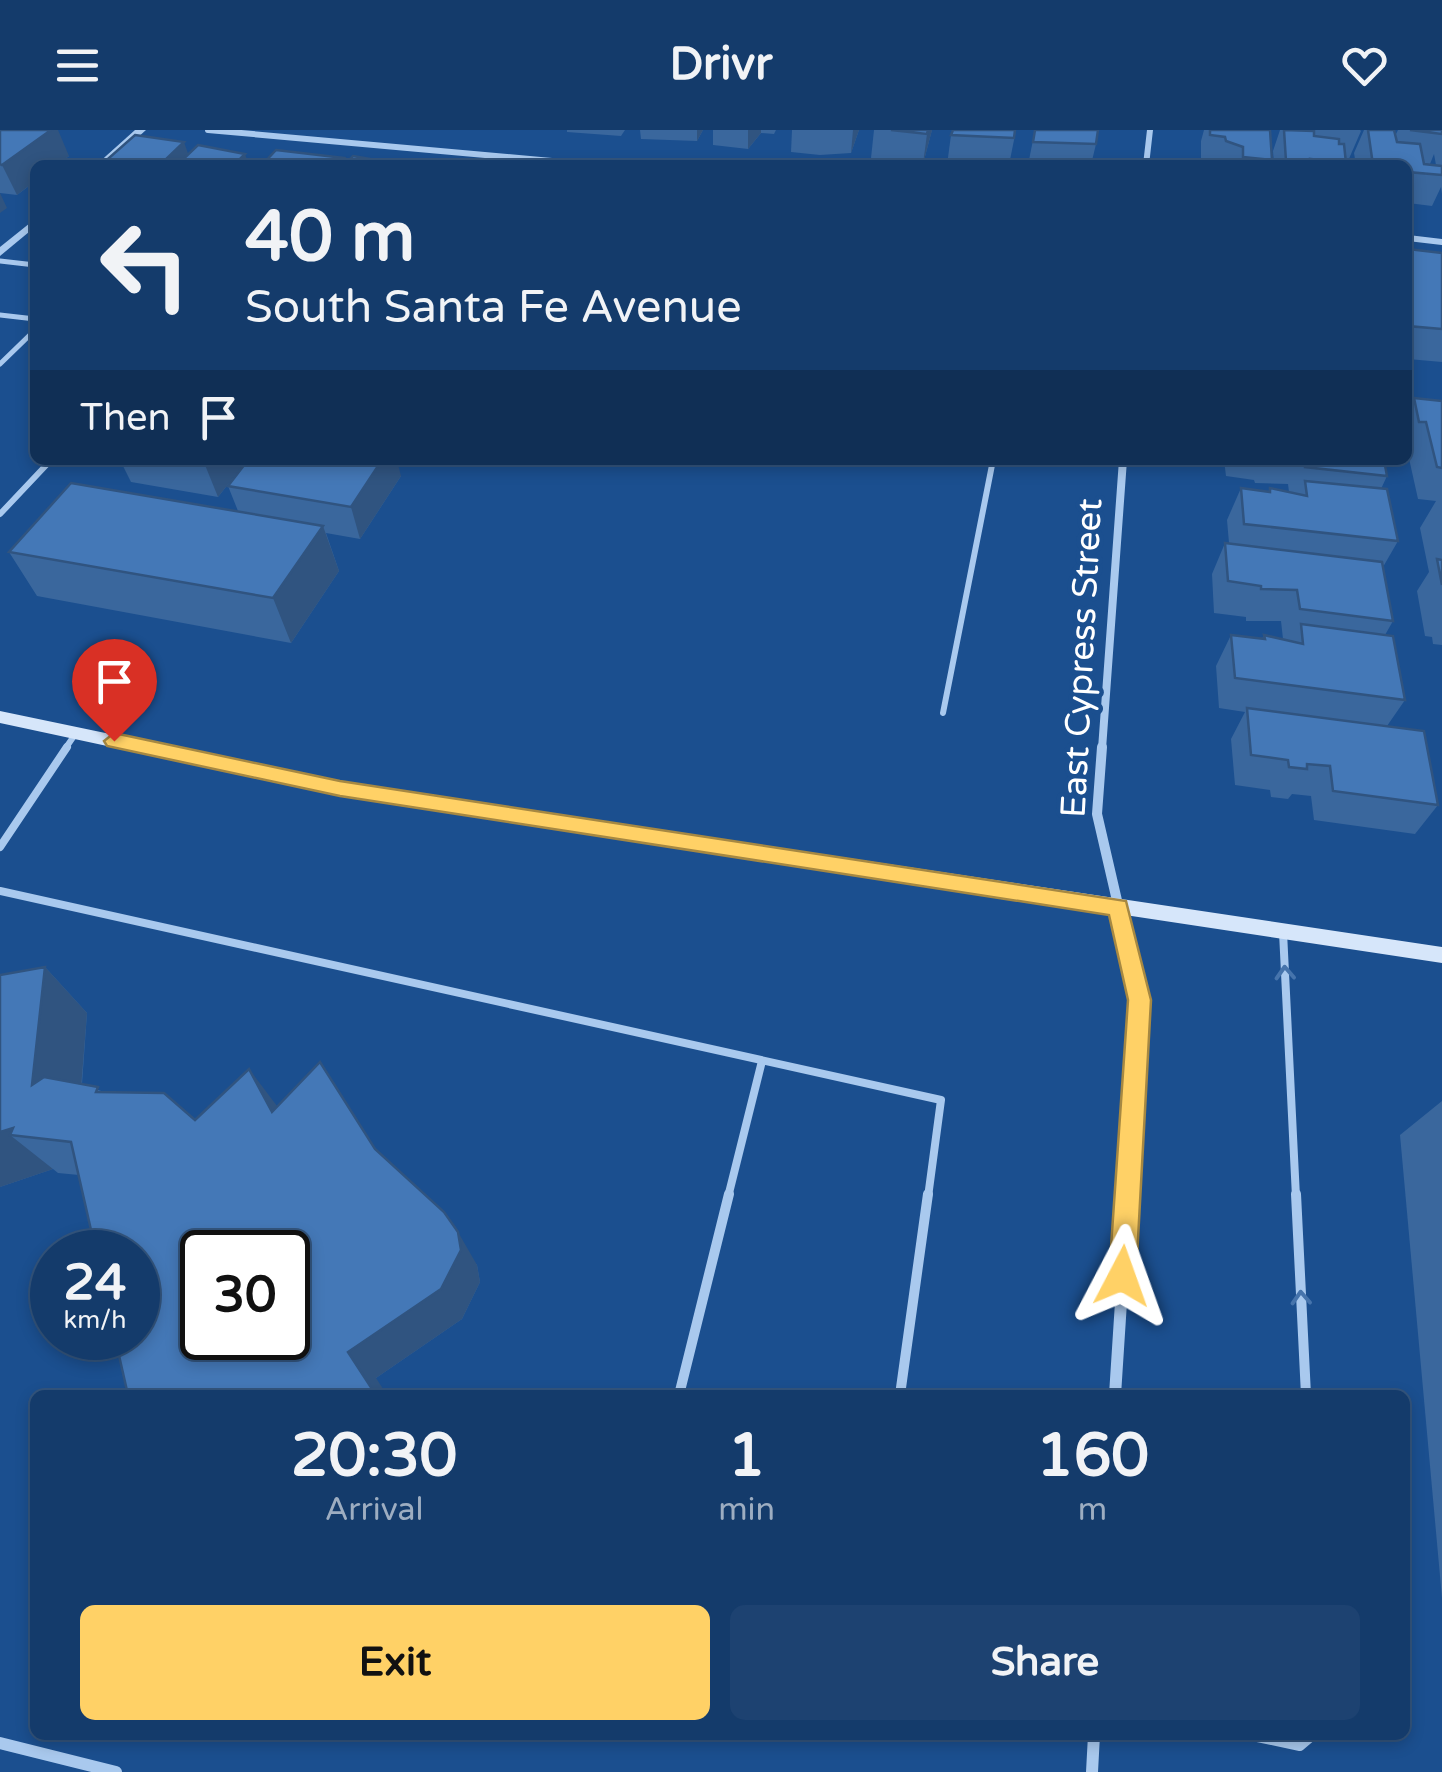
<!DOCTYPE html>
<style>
:root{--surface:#143b6b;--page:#1d4271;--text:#f1f3f6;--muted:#9dadc1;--line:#33557e;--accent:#ffd166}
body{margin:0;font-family:"Varela Round",sans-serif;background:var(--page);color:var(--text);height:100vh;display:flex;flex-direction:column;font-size:38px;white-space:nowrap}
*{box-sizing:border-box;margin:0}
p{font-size:32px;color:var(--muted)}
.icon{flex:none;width:55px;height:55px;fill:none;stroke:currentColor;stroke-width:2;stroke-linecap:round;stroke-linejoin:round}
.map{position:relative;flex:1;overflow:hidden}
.sheet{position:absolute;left:30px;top:1260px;width:1380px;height:350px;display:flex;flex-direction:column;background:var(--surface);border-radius:15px;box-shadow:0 5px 15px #0003,0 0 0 2px var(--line)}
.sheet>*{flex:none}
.guide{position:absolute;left:30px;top:30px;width:1382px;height:305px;border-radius:15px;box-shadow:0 5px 15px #0003,0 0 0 2px var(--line);background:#143b6b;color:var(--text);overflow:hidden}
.speed{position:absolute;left:30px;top:1100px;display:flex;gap:20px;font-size:50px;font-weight:700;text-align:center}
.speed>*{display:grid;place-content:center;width:130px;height:130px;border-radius:50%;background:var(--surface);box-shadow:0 5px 15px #0003,0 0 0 2px var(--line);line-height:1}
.speed small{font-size:25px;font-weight:400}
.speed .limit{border:5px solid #111;border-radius:15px;background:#fff;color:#111}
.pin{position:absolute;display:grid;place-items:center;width:85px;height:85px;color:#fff;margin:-102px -42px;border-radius:50% 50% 50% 0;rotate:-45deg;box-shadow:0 0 10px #0007}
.pin .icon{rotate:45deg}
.me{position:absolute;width:110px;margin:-55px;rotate:4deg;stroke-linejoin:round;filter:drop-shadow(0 0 8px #0008)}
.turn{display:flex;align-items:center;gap:35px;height:210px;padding:0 50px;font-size:45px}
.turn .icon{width:130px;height:130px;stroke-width:2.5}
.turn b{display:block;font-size:70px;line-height:85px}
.then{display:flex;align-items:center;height:95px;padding:0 50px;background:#0003;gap:20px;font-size:38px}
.eta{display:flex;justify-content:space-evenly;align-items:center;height:170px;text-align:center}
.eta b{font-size:60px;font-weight:700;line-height:70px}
.primary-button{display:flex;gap:20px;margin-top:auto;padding:20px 50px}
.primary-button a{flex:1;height:115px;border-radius:15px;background:var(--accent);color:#111;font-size:40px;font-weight:700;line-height:115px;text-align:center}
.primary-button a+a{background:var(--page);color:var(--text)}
header{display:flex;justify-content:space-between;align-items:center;height:130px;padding:0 50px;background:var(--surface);font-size:45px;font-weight:700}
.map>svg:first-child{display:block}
</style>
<header><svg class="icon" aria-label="menu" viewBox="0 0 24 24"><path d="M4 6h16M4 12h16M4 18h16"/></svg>Drivr<svg class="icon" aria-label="heart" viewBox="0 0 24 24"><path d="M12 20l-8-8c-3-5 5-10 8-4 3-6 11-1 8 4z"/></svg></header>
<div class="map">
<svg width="1442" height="1642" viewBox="0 0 1442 1642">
<rect width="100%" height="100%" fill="#1b4f8f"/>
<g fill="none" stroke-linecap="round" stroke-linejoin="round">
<g stroke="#a9c9ee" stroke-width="5">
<polyline points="0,131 35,135"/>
<polyline points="0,185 35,189"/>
<polyline points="0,234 35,200"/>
</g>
<g stroke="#a9c9ee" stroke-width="6">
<polyline points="0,384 51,330"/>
<polyline points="943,583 993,330"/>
<polyline points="65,619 76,603"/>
</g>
<g stroke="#a9c9ee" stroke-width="8">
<polyline points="0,717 67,617"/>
<polyline points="0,761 941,970 928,1067"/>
<polyline points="1283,802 1296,1067"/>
<polyline points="728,1067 762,931"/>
</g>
<g stroke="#a9c9ee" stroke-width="10">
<polyline points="1296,1064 1306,1265"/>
<polyline points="679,1265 729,1064"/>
<polyline points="900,1265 928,1064"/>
<polyline points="1248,1605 1300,1616 1313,1605"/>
</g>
<g stroke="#a9c9ee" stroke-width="6">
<polyline points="208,0 596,35"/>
<polyline points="1146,35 1150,0"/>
<polyline points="1408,108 1442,112"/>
</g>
<polyline stroke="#a9c9ee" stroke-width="8" points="1102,619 1123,330"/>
<polyline stroke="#a9c9ee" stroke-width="10" points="1102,617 1097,684 1140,870 1128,1067"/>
<g stroke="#a9c9ee" stroke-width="12">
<polyline points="1115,1265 1128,1064"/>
<polyline points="0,1613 116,1642"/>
<polyline points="1092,1642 1094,1605"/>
</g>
<g fill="#a9c9ee" fill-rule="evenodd">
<polygon points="135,0 146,0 107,35 96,35"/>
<polygon points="35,89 35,97 0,126 0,117"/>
</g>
<polygon fill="#d6e6fa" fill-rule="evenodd" points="0,581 340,652 1442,817 1442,833 340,666 0,593"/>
</g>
<g fill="#3a679d" fill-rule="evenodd">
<polygon points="0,0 69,26 17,65 0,63"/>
<polygon points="567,0 625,0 621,6 567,2"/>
<polygon points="640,0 703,0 697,11 641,9"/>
<polygon points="713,0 776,0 774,4 761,3 748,19 713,15"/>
<polygon points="792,0 859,0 851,23 820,25 791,22"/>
<polygon points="874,0 932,0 923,34 871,28"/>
<polygon points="1016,0 1009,35 947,35 951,5"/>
<polygon points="1035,0 1096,14 1091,35 1028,35"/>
<polygon points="1204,0 1270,0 1272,30 1270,35 1201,35 1201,11"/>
<polygon points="1280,0 1360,0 1361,1 1348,31 1346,31 1345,35 1274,35 1273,21"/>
<path d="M1364 0H1394L1395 6 1398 0H1442V64L1441 57 1432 76 1408 73V35H1356L1354 23ZM1434 24 1436 35 1430 34Z"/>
<polygon points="1408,119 1442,123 1442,232 1408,229"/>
<polygon points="1414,268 1442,271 1442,515 1433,514 1432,507 1425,506 1417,461 1429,442 1420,398 1436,371 1418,369 1408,324 1408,279"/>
<polygon points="120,330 247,330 218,367 131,352"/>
<polygon points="1224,330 1384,330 1387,346 1381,359 1398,411 1383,437 1393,491 1385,505 1405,570 1387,596 1438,675 1415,704 1314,690 1311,666 1292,664 1288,669 1271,667 1270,660 1235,655 1231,609 1245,582 1219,578 1216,536 1231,505 1262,509 1264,505 1283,509 1281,491 1246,491 1246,487 1214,483 1212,444 1225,413 1229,413 1227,390 1241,358 1269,362 1270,358 1289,362 1288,354 1255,353 1254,350 1226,346"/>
<polygon points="401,346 360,409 326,403 339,441 291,513 37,466 9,422 238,381 228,356"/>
<polygon points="45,837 87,883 82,954 104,962 195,990 277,976 375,1019 477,1135 480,1152 462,1189 376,1248 79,1045 58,1043 53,1039 0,1057 0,845"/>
<polygon points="1442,971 1442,1468 1400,1005"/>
</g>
<g fill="#305480">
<polygon points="46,0 58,0 69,26 57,35 35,35 35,51 17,65 2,35"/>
<polygon points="697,0 703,0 697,11"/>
<polygon points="748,0 761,0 761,3 748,19"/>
<polygon points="853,0 859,0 851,23"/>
<polygon points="928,0 932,0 923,34 927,4"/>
<polygon points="184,12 192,35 160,35"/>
<polygon points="245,24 249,35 234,35"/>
<polygon points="0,63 7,78 0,83"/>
<polygon points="209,330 247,330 218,367 205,335"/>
<polygon points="382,330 397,330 401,346 360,409 351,377"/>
<polygon points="323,396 339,441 291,513 273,468"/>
<polygon points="45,837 87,883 78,996 32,955"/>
<polygon points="249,939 280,980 272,982"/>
<polygon points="13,998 10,1005 53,1039 0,1057 0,1002"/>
<polygon points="458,1102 477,1135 480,1152 462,1189 376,1248 387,1265 376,1265 348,1222"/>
</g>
<g fill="#4478b7" stroke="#305480" stroke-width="2.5" fill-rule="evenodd">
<polygon points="0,0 51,0 2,35 0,34"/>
<polygon points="891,0 928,0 927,4"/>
<polygon points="953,0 1015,0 1014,8 951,5"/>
<polygon points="1035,0 1098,0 1096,14 1033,12"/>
<polygon points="1210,0 1270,0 1272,30 1243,27 1243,17 1226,11 1225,7 1210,5"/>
<polygon points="1284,0 1314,1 1314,6 1339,9 1339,14 1344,14 1346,33 1310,29 1310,34 1286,31"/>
<polygon points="1368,0 1394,0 1397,12 1420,14 1424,34 1442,36 1442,45 1408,42 1408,35 1373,35"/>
<polygon points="1410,0 1442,0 1442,4"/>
<polygon points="135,5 184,12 160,35 101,35"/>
<polygon points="198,15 245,24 234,35 177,35"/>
<polygon points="276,20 344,28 338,35 262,35"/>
<polygon points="353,26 404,35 344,35"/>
<polygon points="1408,119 1442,123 1442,199 1408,196"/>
<polygon points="1414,268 1442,271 1442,338 1437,337 1426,292 1419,292"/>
<polygon points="175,330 209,330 205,335"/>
<polygon points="248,330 382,330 351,377 228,356"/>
<polygon points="1304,330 1384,330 1387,346 1305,337"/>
<polygon points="1305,351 1387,359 1398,411 1244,394 1241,358 1270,362 1270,358 1307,366"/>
<polygon points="71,353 323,396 273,468 9,422"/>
<polygon points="1225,413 1382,432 1393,491 1300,479 1297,460 1261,459 1261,456 1228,451"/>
<polygon points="1437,429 1442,430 1442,455"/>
<polygon points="1301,494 1393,506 1405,570 1235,548 1231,505 1265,509 1264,505 1303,514"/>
<polygon points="1247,578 1424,601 1438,675 1333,661 1330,636 1307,634 1307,639 1289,637 1288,630 1251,625"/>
<path d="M45 837 32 955 44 947 98 957 96 962 164 963 195 990 249 939 272 982 320 932 375 1019 444 1082 458 1102 461 1120 441 1159 348 1222 376 1265H128L115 1208H138V1122H96L71 1012 10 1005 13 998 0 1002V845ZM202 1122H288V1208H202Z"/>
</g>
<defs><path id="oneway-chevron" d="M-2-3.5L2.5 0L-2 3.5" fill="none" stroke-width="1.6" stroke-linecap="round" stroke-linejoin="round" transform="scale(2.5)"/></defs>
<g stroke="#4674ac">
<use href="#oneway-chevron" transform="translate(1285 843) rotate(-93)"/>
<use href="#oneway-chevron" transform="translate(1301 1168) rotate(-93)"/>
</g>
<polygon fill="#ffd166" stroke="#a68842" stroke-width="2.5" points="114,603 340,651 1126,771 1151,870 1136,1146 1132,1156 1122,1160 1113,1156 1109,1146 1128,870 1109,785 340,666 107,616 104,611"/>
<g text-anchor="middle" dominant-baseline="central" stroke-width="9" stroke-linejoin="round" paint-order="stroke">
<g font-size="35" fill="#fff" stroke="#1b4f8f">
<text transform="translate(1082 528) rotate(-87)">East Cypress Street</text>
</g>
</g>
</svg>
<div class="speed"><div>24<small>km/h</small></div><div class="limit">30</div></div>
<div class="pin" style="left:114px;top:611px;background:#d93025"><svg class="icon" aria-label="arrive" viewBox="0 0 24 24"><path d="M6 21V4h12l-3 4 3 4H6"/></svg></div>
<svg class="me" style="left:1122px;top:1146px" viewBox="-20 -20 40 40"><path d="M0-17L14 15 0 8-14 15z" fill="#ffd166" stroke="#fff" stroke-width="4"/></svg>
<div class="guide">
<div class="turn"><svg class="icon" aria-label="left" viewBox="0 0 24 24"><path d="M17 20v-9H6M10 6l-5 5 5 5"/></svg><div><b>40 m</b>South Santa Fe Avenue</div></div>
<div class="then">Then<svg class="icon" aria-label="arrive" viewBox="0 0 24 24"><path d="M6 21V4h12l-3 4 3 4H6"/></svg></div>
</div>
<section class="sheet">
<div class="eta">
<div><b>20:30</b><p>Arrival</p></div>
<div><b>1</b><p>min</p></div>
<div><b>160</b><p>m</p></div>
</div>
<div class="primary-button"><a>Exit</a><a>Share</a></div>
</section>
</div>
